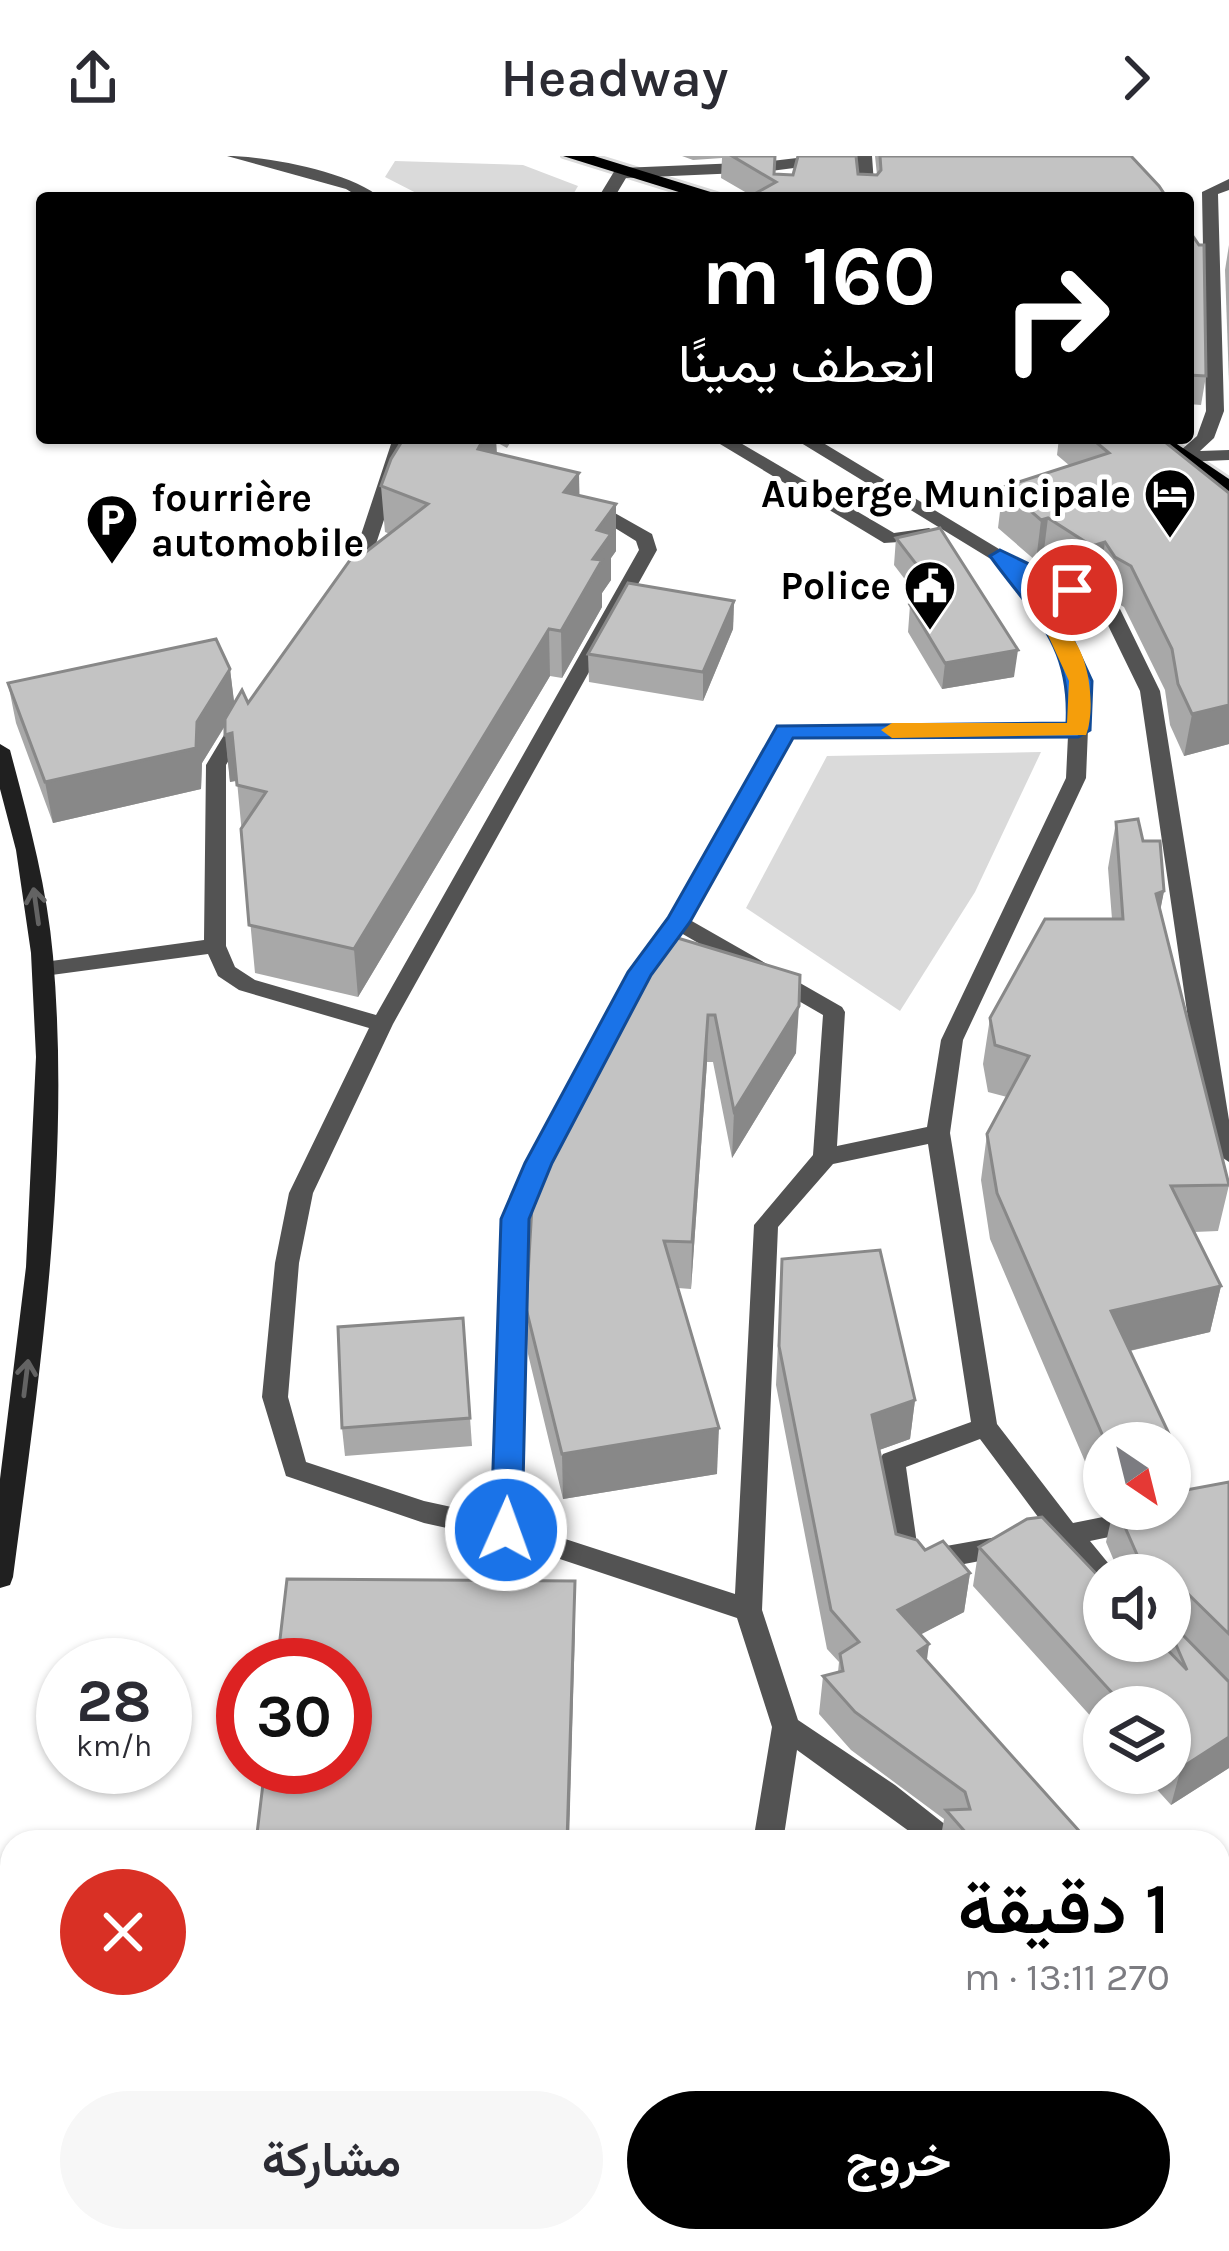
<!DOCTYPE html>
<html lang="ar">
<meta charset="utf-8">
<style>
:root{--surface:#fff;--page:#f7f7f7;--text:#2b2b33;--muted:#7c7c81;--accent:#000}
body{margin:0;font-family:Karla,Vazirmatn,sans-serif;background:var(--page);color:var(--text);direction:rtl;height:100vh;display:flex;flex-direction:column;font-size:45px;white-space:nowrap}
*{box-sizing:border-box;margin:0}
p{font-size:39px;color:var(--muted)}
.icon{flex:none;width:66px;height:66px;fill:none;stroke:currentColor;stroke-width:2;stroke-linecap:round;stroke-linejoin:round}
.map{position:relative;flex:1;overflow:hidden;direction:ltr}
.details{position:absolute;left:0px;top:1674px;width:1230px;height:423px;display:flex;flex-direction:column;background:var(--surface);border-radius:36px 36px 0 0;box-shadow:0 3px 9px #0004;direction:rtl}
.details>*{flex:none}
.banner{position:absolute;left:36px;top:36px;width:1158px;height:252px;border-radius:12px;box-shadow:0 3px 9px #0004;direction:rtl;background:#000;color:#fff;overflow:hidden}
.needle{width:78px;rotate:145deg}
.tools{position:absolute;left:1083px;top:1266px;display:grid;gap:24px}
.tools a{display:grid;place-items:center;width:108px;height:108px;border-radius:50%;background:var(--surface);box-shadow:0 3px 9px #0004;font-size:60px}
.speed{position:absolute;left:36px;top:1482px;display:flex;gap:24px;font-size:60px;font-weight:700;text-align:center}
.speed>*{display:grid;place-content:center;width:156px;height:156px;border-radius:50%;background:var(--surface);box-shadow:0 3px 9px #0004;line-height:1}
.speed small{font-size:30px;font-weight:400}
.speed .limit{border:18px solid #d22;background:#fff;color:#111}
.pin{position:absolute;display:grid;place-items:center;width:102px;height:102px;color:#fff;margin:-51px;border:6px solid #fff;border-radius:50%;box-shadow:0 3px 12px #0007}
.me{position:absolute;width:132px;margin:-66px;rotate:2deg;stroke-linejoin:round;filter:drop-shadow(0 0 9px #0008)}
.turn{display:flex;align-items:center;gap:42px;height:252px;padding:0 60px;font-size:54px}
.turn .icon{width:156px;height:156px;stroke-width:2.5}
.turn b{display:block;font-size:84px;line-height:102px}
.round{display:grid;place-items:center;flex:none;width:126px;height:126px;border-radius:63px;background:var(--page)}
.headline{display:flex;align-items:center;justify-content:space-between;height:204px;padding:0 60px}
h1{font-size:72px;font-weight:600;line-height:90px;color:var(--accent)}
.cta{display:flex;gap:24px;margin-top:auto;padding:24px 60px}
.cta a{flex:1;height:138px;border-radius:72px;background:var(--accent);color:#fff;font-size:48px;font-weight:600;line-height:138px;text-align:center}
.cta a+a{background:var(--page);color:var(--text)}
header{display:flex;justify-content:space-between;align-items:center;height:156px;padding:0 60px;background:var(--surface);font-size:54px;font-weight:600}
.map>svg:first-child{display:block}
</style>
<header><svg class="icon" aria-label="forward" viewBox="0 0 24 24"><path d="M9 5l7 7-7 7"/></svg>Headway<svg class="icon" aria-label="share" viewBox="0 0 24 24"><path d="M12 15V3M7 8l5-5 5 5M5 13v7h14v-7"/></svg></header>
<div class="map">
<svg width="1229" height="2095" viewBox="0 0 1229 2095">
<rect width="100%" height="100%" fill="#fff"/>
<g fill="#dadada">
<polygon points="395,5 523,9 578,30 571,42 426,42 385,21"/>
<polygon points="1041,596 975,736 900,855 746,752 827,600"/>
</g>
<g fill="none" stroke-linecap="round" stroke-linejoin="round">
<g stroke="#dbdbdb" stroke-width="6">
<g id="primary">
<polygon points="563,0 594,0 730,42 698,42"/>
<polygon points="1142,282 1168,282 1229,323 1229,340"/>
</g>
</g>
<g fill="#535353" fill-rule="evenodd">
<path d="M227 0C267 0 351 16 381 42H361L346 33Z"/>
<polygon points="814,0 872,0 875,42 859,42 856,4 763,16 626,22 614,42 598,42 615,14 621,12 763,6"/>
<polygon points="1229,23 1229,34 1218,38 1224,255 1214,282 1200,295 1229,294 1229,304 1182,306 1173,301 1197,280 1206,255 1202,36"/>
<polygon points="393,282 411,282 372,400 353,428 339,428 336,424 354,400"/>
<polygon points="710,282 732,282 894,377 929,372 938,378 929,384 884,387"/>
<path d="M793 282H815L1009 399 1120 453 1160 535 1229 964V1006L1217 998 1201 951 1140 535 1102 457 1025 420 1067 473 1090 525 1086 622 963 884 950 977 997 1268 1073 1367 1138 1354 1147 1357 1151 1365 1147 1373 1090 1385 1118 1419H1104V1430L1095 1427 1061 1390 1045 1389 1041 1381 1047 1373 980 1283 906 1311 918 1395 1008 1379 1017 1382 1021 1390 1017 1398 906 1419 896 1416 893 1408 879 1305 883 1298 971 1266 928 988 833 1008 778 1071 762 1454 798 1564 895 1629 956 1677 961 1686H924L797 1594 783 1686H753L772 1571 737 1462 506 1385 424 1367 286 1320 262 1241 275 1107 289 1037 369 872 239 834 218 820 208 798 44 820 33 813 44 806 204 784 206 609 233 564 240 562 250 568 226 609V790L235 811 255 824 376 859 639 394 636 385 581 351 590 345 597 347 652 378 657 394 393 868 313 1037 299 1107 288 1241 306 1306 424 1345 493 1360 503 1063 526 1007 629 816 669 762 778 571 1068 568 1070 525 1048 474 994 405ZM1068 580 1066 622 941 884 927 971 837 990 845 856 842 851 690 764 792 581ZM681 777 823 859 813 999 754 1069 735 1438 519 1368 527 1063 550 1007 649 819Z"/>
<polygon points="718,2085 751,2085 747,2095 714,2095"/>
<polygon points="858,2085 893,2085 897,2095 862,2095"/>
</g>
<path fill="#202020" fill-rule="evenodd" d="M0 588 10 594C28 662 47 730 53 800 71 1008 40 1215 13 1421L10 1429 0 1432V1323L26 1111 36 901 31 797 16 694 0 633Z"/>
<use href="#primary" fill="#000" fill-rule="evenodd"/>
</g>
<g fill="#a8a8a8">
<polygon points="682,0 775,0 774,18 793,19 877,19 875,0 1131,0 752,40 721,22 722,2 693,4"/>
<polygon points="1188,73 1206,220 1201,249 1188,248"/>
<polygon points="1229,89 1229,226 1225,114"/>
<polygon points="404,282 513,282 507,292 496,286 497,297 580,340 616,395 611,402 611,424 602,437 602,451 562,522 550,520 358,841 255,817 237,625 230,626 225,570 202,607 201,633 53,667 16,567 8,527 230,513 234,547 248,547 362,399 390,378 385,376 381,330"/>
<polygon points="1059,282 1160,282 1229,588 1184,600 1170,569 1165,534 1124,451 1108,442 1099,427 1086,431 1043,402 1036,405 998,372 1003,331 1070,310 1057,299"/>
<polygon points="896,382 1014,521 942,533 908,476 910,449 914,449 909,441 910,430 894,409"/>
<polygon points="734,445 733,473 703,545 589,526 588,498"/>
<polygon points="1116,666 1143,685 1164,735 1160,754 1229,1029 1218,1075 1194,1076 1221,1130 1210,1176 1130,1195 1179,1299 1170,1337 1170,1287 1104,1287 1104,1350 990,1083 981,1024 987,978 1007,941 988,936 983,908 990,862 1112,763 1108,712"/>
<polygon points="661,777 796,897 732,1002 713,906 707,906 691,1133 678,1132 717,1318 563,1343 528,1198 526,1152 550,991 618,871"/>
<polygon points="782,1103 915,1244 910,1283 879,1294 896,1378 970,1417 964,1456 920,1478 927,1505 1090,1686 940,1686 944,1663 851,1594 819,1558 823,1520 838,1516 839,1506 827,1493 776,1229"/>
<polygon points="463,1162 472,1290 345,1300 342,1272"/>
<polygon points="1229,1326 1229,1612 1171,1649 1142,1617 1170,1617 1170,1551 1104,1551 1104,1575 973,1430 979,1391 1104,1485 1170,1485 1170,1419 1120,1419 1106,1386 1113,1355 1106,1355 1105,1353 1170,1353"/>
<polygon points="1229,1752 1229,1978 1227,1978 1229,2095 941,2095 944,2085 1218,2085"/>
</g>
<g fill="#888">
<polygon points="484,282 496,282 497,309 478,293"/>
<polygon points="579,317 580,363 564,336"/>
<polygon points="616,348 616,395 611,402 611,424 602,437 602,451 562,522 561,475 593,403 597,374"/>
<polygon points="1048,362 1043,402 1036,405 1041,364"/>
<polygon points="1105,386 1099,427 1086,431 1092,390"/>
<polygon points="734,445 733,473 703,545 703,516"/>
<polygon points="549,473 550,520 358,841 354,793"/>
<polygon points="1018,494 1014,521 942,533 945,507"/>
<polygon points="230,513 235,553 202,607 201,633 53,667 45,626 197,566"/>
<polygon points="1229,549 1229,588 1184,600 1192,558"/>
<polygon points="232,577 238,624 230,626 225,579"/>
<polygon points="1164,735 1155,782 1156,738"/>
<polygon points="799,850 796,897 732,1002 734,955"/>
<polygon points="708,859 707,906 691,1133 692,1086"/>
<polygon points="1221,1130 1210,1176 1102,1201 1111,1155"/>
<polygon points="915,1244 910,1283 868,1298 872,1259"/>
<polygon points="719,1272 717,1318 563,1343 562,1298"/>
<polygon points="1179,1299 1170,1337 1176,1304"/>
<polygon points="970,1417 964,1456 893,1493 898,1454"/>
<polygon points="575,1425 575,1473 569,1686 567,1686"/>
<polygon points="1175,1442 1170,1463 1170,1443"/>
<polygon points="929,1488 924,1526 918,1495"/>
<polygon points="1229,1581 1229,1612 1171,1649 1181,1612"/>
<polygon points="1011,2085 1035,2085 1033,2095 997,2095"/>
</g>
<g fill="#c3c3c3" stroke="#888" stroke-width="3">
<polygon points="732,0 775,0 774,18 793,19 798,0 856,0 858,18 877,19 881,14 880,0 1131,0 1159,30 1167,42 747,42 776,26"/>
<polygon points="1188,73 1199,89 1204,89 1206,220 1188,219"/>
<polygon points="404,282 484,282 478,293 579,317 564,336 616,348 597,374 611,378 593,403 602,404 561,475 549,473 354,793 249,769 241,673 266,636 237,629 232,577 225,579 225,563 242,534 248,547 353,400 362,399 428,348 381,330 391,303"/>
<polygon points="1091,282 1160,282 1229,337 1229,549 1192,558 1178,528 1172,493 1131,410 1115,401 1105,386 1092,390 1048,362 1041,364 1003,331 1109,297"/>
<polygon points="940,372 1018,494 945,507 910,449 930,446 911,415 920,413 896,382"/>
<polygon points="628,427 734,445 703,516 588,498"/>
<polygon points="216,483 230,513 197,566 196,592 45,626 8,527"/>
<polygon points="1138,663 1143,685 1160,685 1164,735 1156,738 1229,1029 1171,1030 1221,1130 1111,1155 1179,1299 1176,1304 1170,1304 1170,1287 1106,1287 997,1037 987,978 1029,900 995,889 990,862 1045,763 1123,763 1116,666"/>
<polygon points="661,777 800,819 799,850 734,955 715,859 708,859 692,1086 664,1085 719,1272 562,1298 526,1152 534,1016 550,991 553,968 618,871 622,834"/>
<polygon points="880,1094 915,1244 872,1259 896,1378 917,1384 925,1394 943,1385 970,1417 898,1454 929,1488 918,1495 1089,1686 974,1686 946,1654 970,1653 965,1636 855,1556 823,1520 843,1515 840,1498 859,1486 831,1454 779,1190 782,1103"/>
<polygon points="463,1162 470,1262 342,1272 338,1171"/>
<polygon points="1229,1326 1229,1478 1183,1433 1177,1433 1175,1442 1170,1443 1170,1419 1146,1419 1117,1353 1170,1353 1170,1337"/>
<polygon points="1042,1361 1104,1426 1104,1485 1159,1485 1187,1514 1170,1475 1170,1466 1229,1526 1229,1581 1181,1612 1170,1600 1170,1551 1125,1551 979,1391 1027,1363"/>
<polygon points="287,1423 575,1425 567,1686 256,1686 265,1611 345,1611 345,1509 277,1509"/>
<polygon points="1229,1752 1229,1941 1228,1940 1227,1986 1229,1987 1229,2095 1064,2095 1056,2085 1218,2085 1218,1759"/>
<polygon points="960,2085 1011,2085 997,2095 968,2095"/>
</g>
<defs><path id="oneway-shaft" d="M-6 0H5M1.5-3L5.5 0L1.5 3" fill="none" stroke-width="1.6" stroke-linecap="round" stroke-linejoin="round" transform="scale(3)"/></defs>
<g stroke="#636363">
<use href="#oneway-shaft" transform="translate(36 750) rotate(-98)"/>
<use href="#oneway-shaft" transform="translate(26 1222) rotate(-83)"/>
</g>
<path fill="#1a73e8" stroke="#114b97" stroke-width="3" d="M1000 394 1083 434 1072 441 1028 422 1068 473 1092 525 1090 574 1078 581 793 582 690 766 651 819 552 1007 529 1063 522 1374 517 1382H496L491 1374 501 1063 525 1007 628 816 668 762 777 570 1067 567C1071 487 1034 461 990 400Z"/>
<path fill="#f59e0b" d="M1058 470C1089 483 1097 551 1086 579L892 582 881 574 892 567H1067L1069 525 1047 477Z"/>
<defs>
<g id="hotel-pin" transform="scale(2.7)"><path d="M0 17L-7.5 6A9.5 9.5 0 1 1 7.5 6Z" fill="#000" stroke="#fff"/><path d="M-6-4.5h1.5V1H6V5H4.5V3h-9V5H-6ZM-4 0a1.8 1.8 0 1 1 3.6 0ZM.5 0V-2.5h3Q6-2.5 6 0Z" fill="#fff"/></g>
<g id="parking-pin" transform="scale(2.7)"><path d="M0 17L-7.5 6A9.5 9.5 0 1 1 7.5 6Z" fill="#000" stroke="#fff"/><path d="M-3.5-5.5H1a3.5 3.5 0 0 1 0 7H-1V5.5H-3.5ZM-1-3.4V-.6H.8a1.4 1.4 0 0 0 0-2.8Z" fill="#fff"/></g>
<g id="civic-pin" transform="scale(2.7)"><path d="M0 17L-7.5 6A9.5 9.5 0 1 1 7.5 6Z" fill="#000" stroke="#fff"/><path d="M-.6-6.5H3V-4.5H.6V-3L4-1V1h2V6H-6V1h2V-1L-.6-3ZM-1.2 2.5V6h2.4V2.5Z" fill="#fff"/></g>
</defs>
<g fill-rule="evenodd">
<use href="#hotel-pin" x="1170" y="338"/>
<use href="#parking-pin" x="112" y="364"/>
<use href="#civic-pin" x="930" y="430"/>
</g>
<g text-anchor="middle" dominant-baseline="central" stroke-width="10" stroke-linejoin="round" paint-order="stroke">
<g font-size="39" font-weight="bold" fill="#000" stroke="#fff" text-anchor="end">
<text x="1131" y="338">Auberge Municipale</text>
<text x="151" y="342" text-anchor="start">fourrière<tspan x="151" dy="45">automobile</tspan></text>
<text x="891" y="430">Police</text>
</g>
</g>
</svg>
<div class="tools">
<a><svg class="needle" viewBox="-14 -14 28 28"><path d="M0-13l5 13h-10z" fill="#e53935"/><path d="M0 13l5-13h-10z" fill="#7c7c81"/></svg></a>
<a><svg class="icon" aria-label="sound" viewBox="0 0 24 24"><path d="M4 9h4l5-4v14l-5-4H4zM17 9q2 3 0 6"/></svg></a>
<a><svg class="icon" aria-label="layers" viewBox="0 0 24 24"><path d="M12 4l9 5-9 5-9-5zM3 14l9 5 9-5"/></svg></a>
</div>
<div class="speed"><div>28<small>km/h</small></div><div class="limit">30</div></div>
<div class="pin" style="left:1072px;top:434px;background:#d93025"><svg class="icon" aria-label="arrive" viewBox="0 0 24 24"><path d="M6 21V4h12l-3 4 3 4H6"/></svg></div>
<svg class="me" style="left:506px;top:1374px" viewBox="-20 -20 40 40"><circle r="17" fill="#1a73e8" stroke="#fff" stroke-width="3"/><path d="M0-11L8 9 0 5-8 9z" fill="#fff"/></svg>
<div class="banner">
<div class="turn"><svg class="icon" aria-label="right" viewBox="0 0 24 24"><path d="M7 20v-9h11M14 6l5 5-5 5"/></svg><div><b>160 m</b>انعطف يمينًا</div></div>
</div>
<section class="details">
<div class="headline"><div><h1>1 دقيقة</h1><p>270 m · 13:11</p></div><a class="round" style="background:#d93025;color:#fff"><svg class="icon" aria-label="close" viewBox="0 0 24 24"><path d="M6 6l12 12M18 6L6 18"/></svg></a></div>
<div class="cta"><a>خروج</a><a>مشاركة</a></div>
</section>
</div>
